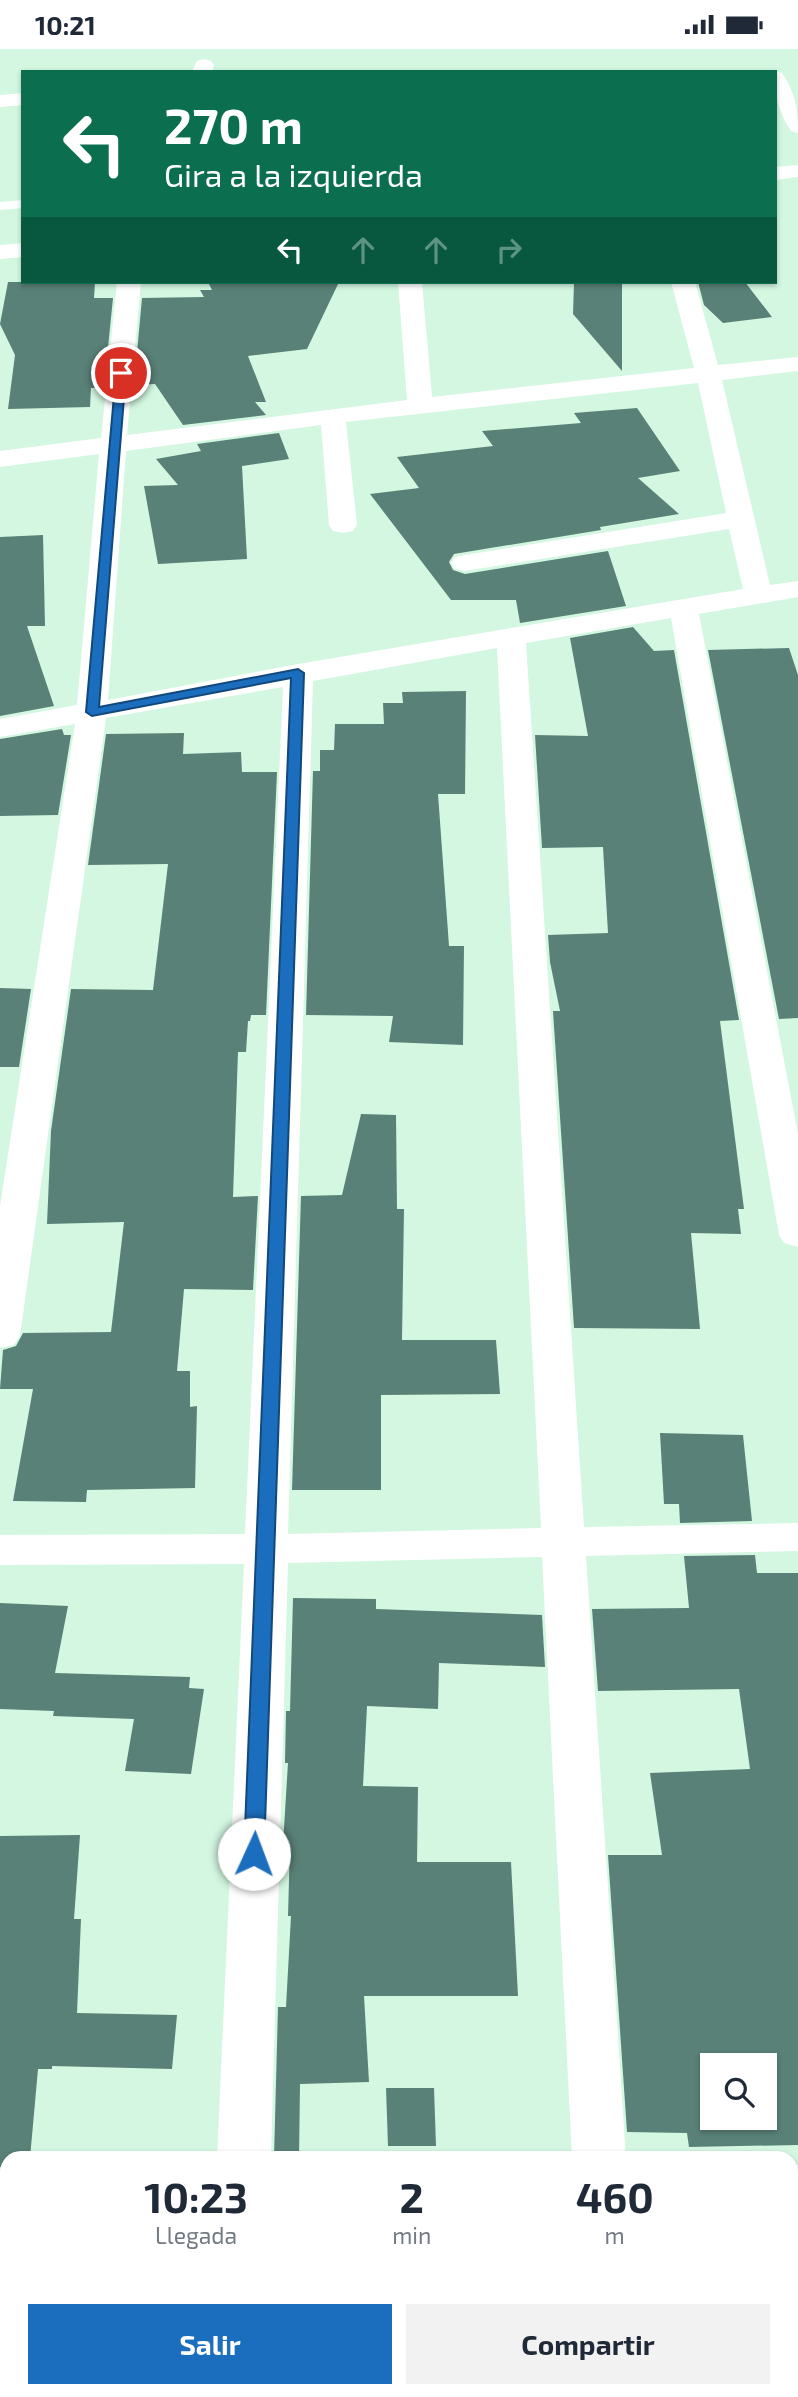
<!DOCTYPE html>
<html lang="es">
<style>
:root{--surface:#fff;--page:#f2f2f3;--text:#1f2937;--muted:#747a83;--accent:#1b6ebd}
body{margin:0;font-family:"Exo 2",sans-serif;background:var(--page);color:var(--text);height:100vh;display:flex;flex-direction:column;font-size:26px;white-space:nowrap}
*{box-sizing:border-box;margin:0}
p{font-size:23px;color:var(--muted)}
.icon{flex:none;width:38px;height:38px;fill:none;stroke:currentColor;stroke-width:2;stroke-linecap:round;stroke-linejoin:round}
.map{position:relative;flex:1;overflow:hidden}
.side{position:absolute;left:0px;top:2102px;width:798px;height:247px;display:flex;flex-direction:column;background:var(--surface);border-radius:21px 21px 0 0;box-shadow:0 2px 5px #0004}
.side>*{flex:none}
.guide{position:absolute;left:21px;top:21px;width:756px;height:214px;border-radius:0px;box-shadow:0 2px 5px #0004;background:#0b6e4f;color:#fff;overflow:hidden}
.fabs{position:absolute;left:700px;top:2004px;display:grid;gap:14px}
.fabs a{display:grid;place-items:center;width:77px;height:77px;border-radius:0px;background:var(--surface);box-shadow:0 2px 5px #0004;font-size:35px}
.pin{position:absolute;display:grid;place-items:center;width:60px;height:60px;color:#fff;margin:-30px;border:4px solid #fff;border-radius:50%;box-shadow:0 2px 7px #0007}
.me{position:absolute;width:77px;margin:-38px;rotate:2deg;stroke-linejoin:round;filter:drop-shadow(0 0 5px #0008)}
.turn{display:flex;align-items:center;gap:24px;height:147px;padding:0 28px;font-size:32px}
.turn .icon{width:91px;height:91px;stroke-width:2.5}
.turn b{display:block;font-size:49px;line-height:60px}
.lanes{display:flex;align-items:center;height:66px;padding:0 28px;background:#0003;justify-content:center;gap:35px;direction:ltr}
.lanes .off{opacity:.35}
.eta{display:flex;justify-content:space-evenly;align-items:center;height:119px;text-align:center}
.eta b{font-size:42px;font-weight:700;line-height:49px}
.action{display:flex;gap:14px;margin-top:auto;padding:14px 28px}
.action a{flex:1;height:80px;border-radius:0px;background:var(--accent);color:#fff;font-size:28px;font-weight:700;line-height:80px;text-align:center}
.action a+a{background:var(--page);color:var(--text)}
.status{display:flex;justify-content:space-between;align-items:center;height:49px;padding:0 35px;background:var(--surface);direction:ltr}
.status svg{height:19px;fill:currentColor}
.map>svg:first-child{display:block}
</style>
<div class="status"><b>10:21</b><svg viewBox="0 0 49 12"><path d="M0 12V9h3v3zM5 12V6h3v6zM10 12V3h3v9zM15 12V0h3v12zM26 1h20v11H26zM47 4h2v5h-2z"/></svg></div>
<div class="map">
<svg width="798" height="2348" viewBox="0 0 798 2348">
<rect width="100%" height="100%" fill="#d3f7e1"/>
<polygon fill="#ced9b4" points="791,2172 798,2172 798,2348 617,2348 616,2342 791,2342"/>
<g fill="#598177" fill-rule="evenodd">
<polygon points="8,233 95,233 94,249 113,249 104,338 91,339 90,358 8,360 15,306 0,275"/>
<polygon points="208,233 339,233 307,300 248,307 266,353 255,353 266,366 183,376 155,335 134,336 142,249 204,248 200,241 212,241"/>
<polygon points="574,233 622,233 622,322 573,265"/>
<polygon points="698,233 745,233 772,268 723,274 704,256"/>
<polygon points="637,359 680,422 638,429 679,465 600,478 601,481 454,505 449,513 453,521 465,525 608,502 626,557 520,574 516,551 451,551 370,445 419,439 397,408 493,397 482,382 581,374 574,364"/>
<polygon points="279,384 289,410 242,417 247,510 158,515 144,437 178,436 156,410 201,402 197,395"/>
<polygon points="43,486 45,577 27,577 54,657 0,667 0,488"/>
<polygon points="633,578 654,602 674,601 739,971 720,972 744,1160 738,1160 741,1185 691,1184 700,1280 574,1279 553,962 560,962 550,913 548,886 608,884 603,798 542,799 535,686 588,687 570,589"/>
<polygon points="789,599 798,626 798,969 779,970 708,601"/>
<polygon points="466,642 465,745 438,745 449,897 464,897 463,996 389,993 393,967 306,966 313,722 320,722 320,701 334,701 335,675 384,675 383,654 403,654 402,643"/>
<polygon points="62,680 64,686 71,686 58,766 0,767 0,690"/>
<polygon points="184,684 183,705 241,703 242,723 277,723 266,966 251,966 250,972 248,972 246,1003 238,1003 233,1148 258,1147 253,1241 184,1240 177,1322 190,1322 190,1358 197,1357 195,1439 87,1441 86,1453 13,1452 33,1340 0,1340 3,1301 16,1297 23,1284 111,1283 124,1173 47,1175 51,1082 71,940 153,941 168,815 88,816 106,685"/>
<polygon points="0,939 31,940 19,1018 0,1018"/>
<polygon points="361,1065 396,1066 397,1160 404,1160 402,1291 496,1291 500,1345 381,1346 381,1441 292,1441 301,1147 342,1146"/>
<polygon points="660,1384 743,1386 752,1472 680,1474 679,1455 664,1455"/>
<path d="M755 1506 757 1524H798V2096L689 2098 687 2084 627 2083 608 1806H662L650 1724 750 1720 739 1640 598 1642 592 1560 689 1559 684 1507ZM712 2016H765V2068H712Z"/>
<polygon points="293,1549 376,1550 376,1560 542,1566 545,1618 439,1614 438,1660 367,1657 363,1737 418,1738 417,1813 511,1813 518,1947 364,1947 369,2033 300,2035 299,2109 274,2109 278,1958 286,1958 291,1867 288,1867 290,1795 283,1795 288,1714 285,1714 286,1662 290,1662"/>
<polygon points="0,1554 68,1557 55,1624 190,1628 189,1639 204,1640 191,1725 125,1722 134,1670 53,1667 54,1662 0,1660"/>
<polygon points="80,1786 74,1870 81,1870 77,1964 177,1966 172,2020 52,2017 52,2020 38,2020 30,2109 7,2109 7,2119 0,2118 0,1787"/>
<polygon points="386,2039 434,2039 436,2097 388,2097"/>
</g>
<g fill="none" stroke-linecap="round" stroke-linejoin="round">
<polygon fill="#fff" fill-rule="evenodd" points="23,151 23,159 0,161 0,153"/>
<g fill="#fff" fill-rule="evenodd">
<polygon points="204,10 211,12 214,16 212,23 192,23 197,12"/>
<path d="M775 22 782 24C796 45 798 60 798 84L791 82C778 63 775 45 775 23H772Z"/>
<polygon points="23,44 23,56 0,58 0,46"/>
<polygon points="798,116 798,128 775,131 775,118"/>
<polygon points="23,194 23,208 0,210 0,196"/>
<path d="M117 233H141L127 386 407 351 398 233H422L432 348 694 319 671 233H695L718 316 798 308V322L722 331 770 536 798 532V548L699 565 798 1085V1198L784 1194 779 1186 671 569 526 594 584 1478 798 1474V1502L586 1507 626 2109H572L542 1508 288 1514 271 2109H217L244 1515 0 1516V1486L245 1485 283 638 106 669 20 1287 14 1296 0 1299V1157L75 675 0 688V670L77 656 99 405 0 418V402L101 389ZM698 334 726 464 465 506 455 508 451 514 455 520 465 522 729 480 743 540 298 615 108 651 126 402 321 376 329 476 333 482 343 484 353 482 357 476 346 373ZM497 599 541 1479 288 1485 313 632Z"/>
<polygon points="791,2115 798,2116 798,2160 791,2159"/>
<polygon points="207,2342 265,2342 264,2348 206,2348"/>
<polygon points="593,2342 650,2342 651,2348 593,2348"/>
</g>
</g>
<polygon fill="#1b6ebd" stroke="#12487b" stroke-width="2" points="121,321 126,324 99,658 298,620 304,624 264,1805 261,1810 254,1812 247,1810 244,1805 291,629 92,667 86,663 116,324"/>
</svg>
<div class="fabs">
<a><svg class="icon" aria-label="search" viewBox="0 0 24 24"><circle cx="10" cy="10" r="6"/><path d="M15 15l6 6"/></svg></a>
</div>
<div class="pin" style="left:121px;top:324px;background:#d93025"><svg class="icon" aria-label="arrive" viewBox="0 0 24 24"><path d="M6 21V4h12l-3 4 3 4H6"/></svg></div>
<svg class="me" style="left:254px;top:1805px" viewBox="-20 -20 40 40"><circle r="19" fill="#fff"/><path d="M0-13L10 11 0 6-10 11z" fill="#1b6ebd"/></svg>
<div class="guide">
<div class="turn"><svg class="icon" aria-label="left" viewBox="0 0 24 24"><path d="M17 20v-9H6M10 6l-5 5 5 5"/></svg><div><b>270 m</b>Gira a la izquierda</div></div>
<div class="lanes"><svg class="icon" aria-label="left" viewBox="0 0 24 24"><path d="M17 20v-9H6M10 6l-5 5 5 5"/></svg><svg class="icon off" aria-label="ahead" viewBox="0 0 24 24"><path d="M12 20V5M6 11l6-6 6 6"/></svg><svg class="icon off" aria-label="ahead" viewBox="0 0 24 24"><path d="M12 20V5M6 11l6-6 6 6"/></svg><svg class="icon off" aria-label="right" viewBox="0 0 24 24"><path d="M7 20v-9h11M14 6l5 5-5 5"/></svg></div>
</div>
<section class="side">
<div class="eta">
<div><b>10:23</b><p>Llegada</p></div>
<div><b>2</b><p>min</p></div>
<div><b>460</b><p>m</p></div>
</div>
<div class="action"><a>Salir</a><a>Compartir</a></div>
</section>
</div>
